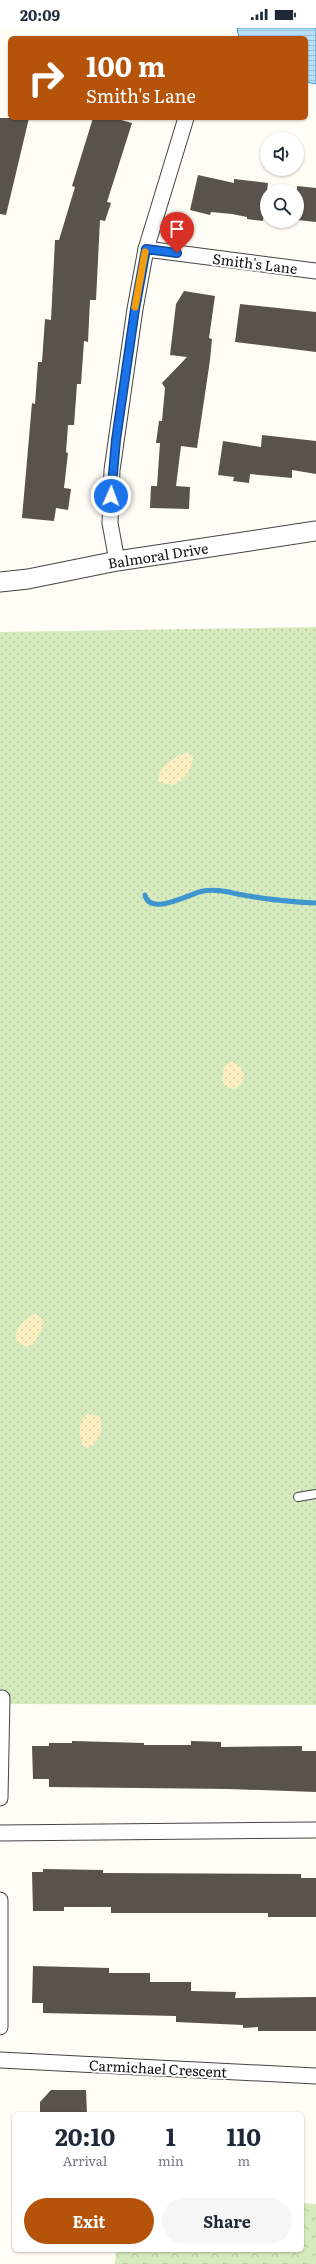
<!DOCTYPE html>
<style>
:root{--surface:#fff;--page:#f6f6f7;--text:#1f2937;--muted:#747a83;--accent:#b45309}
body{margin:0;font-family:Literata,serif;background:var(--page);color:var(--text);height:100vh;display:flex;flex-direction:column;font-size:15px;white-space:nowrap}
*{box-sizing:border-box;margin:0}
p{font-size:13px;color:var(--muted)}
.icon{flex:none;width:22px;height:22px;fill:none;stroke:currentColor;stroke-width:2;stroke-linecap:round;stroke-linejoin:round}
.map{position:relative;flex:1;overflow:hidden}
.drawer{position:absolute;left:12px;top:2084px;width:292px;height:140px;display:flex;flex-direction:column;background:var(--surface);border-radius:6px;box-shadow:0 1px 3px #0004}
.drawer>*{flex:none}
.hud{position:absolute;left:8px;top:8px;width:300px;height:84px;border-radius:6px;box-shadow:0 1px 3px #0004;background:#b45309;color:#fff;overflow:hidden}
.controls{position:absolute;left:260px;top:104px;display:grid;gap:8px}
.controls a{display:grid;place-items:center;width:44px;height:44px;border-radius:50%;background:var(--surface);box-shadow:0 1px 3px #0004;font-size:20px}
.pin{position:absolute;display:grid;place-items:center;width:34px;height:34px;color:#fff;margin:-41px -17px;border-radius:50% 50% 50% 0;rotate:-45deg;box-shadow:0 0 4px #0007}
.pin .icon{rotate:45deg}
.me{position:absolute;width:44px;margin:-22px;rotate:2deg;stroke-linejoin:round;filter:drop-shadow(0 0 3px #0008)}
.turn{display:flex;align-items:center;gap:14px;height:84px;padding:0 12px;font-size:18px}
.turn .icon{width:52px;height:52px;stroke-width:2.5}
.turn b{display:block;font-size:28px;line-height:34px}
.eta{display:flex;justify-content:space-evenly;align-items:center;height:68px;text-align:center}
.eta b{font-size:24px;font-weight:700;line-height:28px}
.button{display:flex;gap:8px;margin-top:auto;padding:8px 12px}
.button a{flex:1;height:46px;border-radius:24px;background:var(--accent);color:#fff;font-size:16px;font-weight:700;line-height:46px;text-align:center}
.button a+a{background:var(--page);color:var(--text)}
.status{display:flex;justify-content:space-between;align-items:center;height:28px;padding:0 20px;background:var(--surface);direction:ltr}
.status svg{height:11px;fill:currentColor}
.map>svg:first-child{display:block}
</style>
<div class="status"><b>20:09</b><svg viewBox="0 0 49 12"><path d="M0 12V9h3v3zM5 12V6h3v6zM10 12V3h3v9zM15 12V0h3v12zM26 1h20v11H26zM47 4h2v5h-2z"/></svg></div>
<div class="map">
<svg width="316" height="2236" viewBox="0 0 316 2236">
<defs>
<pattern id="grass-dots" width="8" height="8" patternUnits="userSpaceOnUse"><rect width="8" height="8" fill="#d5ebbd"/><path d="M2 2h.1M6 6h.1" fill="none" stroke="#b6c8a1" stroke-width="1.8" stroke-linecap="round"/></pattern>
<pattern id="sand-dots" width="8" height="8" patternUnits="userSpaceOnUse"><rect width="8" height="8" fill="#fbeec1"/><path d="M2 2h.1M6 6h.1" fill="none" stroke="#d6cba5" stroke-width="1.8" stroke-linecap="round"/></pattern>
<pattern id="park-crowns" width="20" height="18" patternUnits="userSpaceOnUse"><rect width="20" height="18" fill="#d5ebbd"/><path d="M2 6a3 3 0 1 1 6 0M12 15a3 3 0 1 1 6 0" fill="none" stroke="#b6c8a1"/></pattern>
<pattern id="water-rules" width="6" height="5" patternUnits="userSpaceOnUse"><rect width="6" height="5" fill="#b9e0f7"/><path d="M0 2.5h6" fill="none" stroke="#9ebfd3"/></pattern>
</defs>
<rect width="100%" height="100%" fill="#fffdf5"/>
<polygon fill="url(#grass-dots)" points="316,599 316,1677 0,1676 0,604"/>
<g fill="url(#sand-dots)">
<path d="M188 724 193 729C192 743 185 752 173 757L158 754C157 739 175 728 188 724Z"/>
<polygon points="232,1033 241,1039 244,1047 242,1056 235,1061 226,1059 222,1052 224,1038"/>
<path d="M36 1286 42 1291 43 1300 33 1317 26 1319 17 1313C11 1303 27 1288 36 1286Z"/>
<path d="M88 1386 99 1388C105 1398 99 1417 87 1420L83 1418C79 1408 77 1392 88 1386Z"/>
</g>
<polygon fill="url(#park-crowns)" points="302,2175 316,2176 316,2236 115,2236 116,2222 302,2222"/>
<polygon fill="url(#water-rules)" stroke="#3f96cf" points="237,0 316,0 316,56 306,54 306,10 239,10"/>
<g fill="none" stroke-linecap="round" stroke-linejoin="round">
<path stroke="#3f96cf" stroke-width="5" d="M145 867C150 889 191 865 203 863 218 860 234 866 249 868 271 872 293 874 316 875"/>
</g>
<g fill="#5a524d">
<polygon points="0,90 29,90 6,187 0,186"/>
<polygon points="93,90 114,90 132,95 107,174 111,175 105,193 100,192 96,272 90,272 88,314 84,313 81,356 77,356 74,397 68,397 66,424 68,425 64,460 71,461 68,482 56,480 54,493 22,490 32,375 35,376 38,334 42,334 45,291 51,292 55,212 59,212 75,159 72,158"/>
<polygon points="198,147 234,155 234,151 268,155 263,193 247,191 247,189 232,186 211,184 210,187 190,182"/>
<polygon points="297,158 316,160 316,194 297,192"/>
<polygon points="184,263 215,268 209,310 212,311 210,332 197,420 181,418 176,458 190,459 189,481 150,480 151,458 157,458 160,415 156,415 159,393 162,393 165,360 162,355 187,329 170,327 176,276"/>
<polygon points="240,276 316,284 316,324 235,314"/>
<polygon points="262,407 316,413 316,446 292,442 292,450 250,446 249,455 233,453 234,449 218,447 223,413 261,419"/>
<polygon points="72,1713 144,1715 144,1717 191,1717 191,1713 221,1714 221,1719 302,1718 302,1723 316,1723 316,1764 229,1761 49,1759 49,1751 33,1751 32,1718 49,1718 49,1715 72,1715"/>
<polygon points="43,1841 103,1842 103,1845 301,1846 301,1850 316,1850 316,1889 268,1889 268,1885 111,1885 111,1879 64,1879 64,1883 33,1883 32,1844 43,1844"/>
<polygon points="33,1938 109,1940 109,1945 150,1945 150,1954 191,1954 191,1963 236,1964 235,1970 316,1969 316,2003 258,2003 258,1999 243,2000 243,1997 176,1994 176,1988 43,1985 43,1975 32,1975"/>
<polygon points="51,2062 86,2062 87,2086 40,2086 40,2074"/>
</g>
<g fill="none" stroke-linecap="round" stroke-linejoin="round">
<g stroke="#444" stroke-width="10">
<polyline id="service" points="298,1469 316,1466"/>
</g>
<g stroke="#444" stroke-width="17">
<g id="minor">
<polyline points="146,221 316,243"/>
<polyline points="117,533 110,495 112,442 135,281 146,221 186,90"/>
<polyline points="0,1770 2,1670"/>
<polyline points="0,1805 316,1802"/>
<polyline points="0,1872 0,1999"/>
<polyline points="0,2032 316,2048"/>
</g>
</g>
<g stroke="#444" stroke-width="21">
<polyline id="tertiary" points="0,554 28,551 117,533 316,503"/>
</g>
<use href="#service" stroke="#fff" stroke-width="8"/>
<use href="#minor" stroke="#fff" stroke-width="15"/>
<use href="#tertiary" stroke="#fff" stroke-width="19"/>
</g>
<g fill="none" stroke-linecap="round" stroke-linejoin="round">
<g stroke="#114b97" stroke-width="10">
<polyline id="route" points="111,468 116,412 135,281 146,221 177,225"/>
</g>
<use href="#route" stroke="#1a73e8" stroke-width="7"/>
<polyline stroke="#f59e0b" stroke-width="7" points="135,279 145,224"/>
</g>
<g text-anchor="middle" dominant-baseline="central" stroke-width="4" stroke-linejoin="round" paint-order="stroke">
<g font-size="14" fill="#111" stroke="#fff">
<text transform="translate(255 235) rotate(7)">Smith's Lane</text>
<text transform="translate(158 527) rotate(-9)">Balmoral Drive</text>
<text transform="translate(158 2040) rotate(3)">Carmichael Crescent</text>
</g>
</g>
</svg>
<div class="controls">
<a><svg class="icon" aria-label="sound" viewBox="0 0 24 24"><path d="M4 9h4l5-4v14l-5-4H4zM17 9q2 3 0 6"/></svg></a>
<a><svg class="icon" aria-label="search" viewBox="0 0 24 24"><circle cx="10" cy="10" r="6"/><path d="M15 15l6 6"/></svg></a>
</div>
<div class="pin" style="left:177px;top:225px;background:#d93025"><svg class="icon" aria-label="arrive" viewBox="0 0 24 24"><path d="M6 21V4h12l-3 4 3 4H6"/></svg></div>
<svg class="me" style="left:111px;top:468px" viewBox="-20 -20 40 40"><circle r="17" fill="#1a73e8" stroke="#fff" stroke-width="3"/><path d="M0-11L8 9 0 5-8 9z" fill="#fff"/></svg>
<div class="hud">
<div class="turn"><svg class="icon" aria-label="right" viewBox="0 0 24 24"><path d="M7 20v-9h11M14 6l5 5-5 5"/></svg><div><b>100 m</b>Smith's Lane</div></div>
</div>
<section class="drawer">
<div class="eta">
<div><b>20:10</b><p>Arrival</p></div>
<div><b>1</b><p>min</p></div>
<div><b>110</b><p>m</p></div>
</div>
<div class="button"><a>Exit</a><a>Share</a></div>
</section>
</div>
